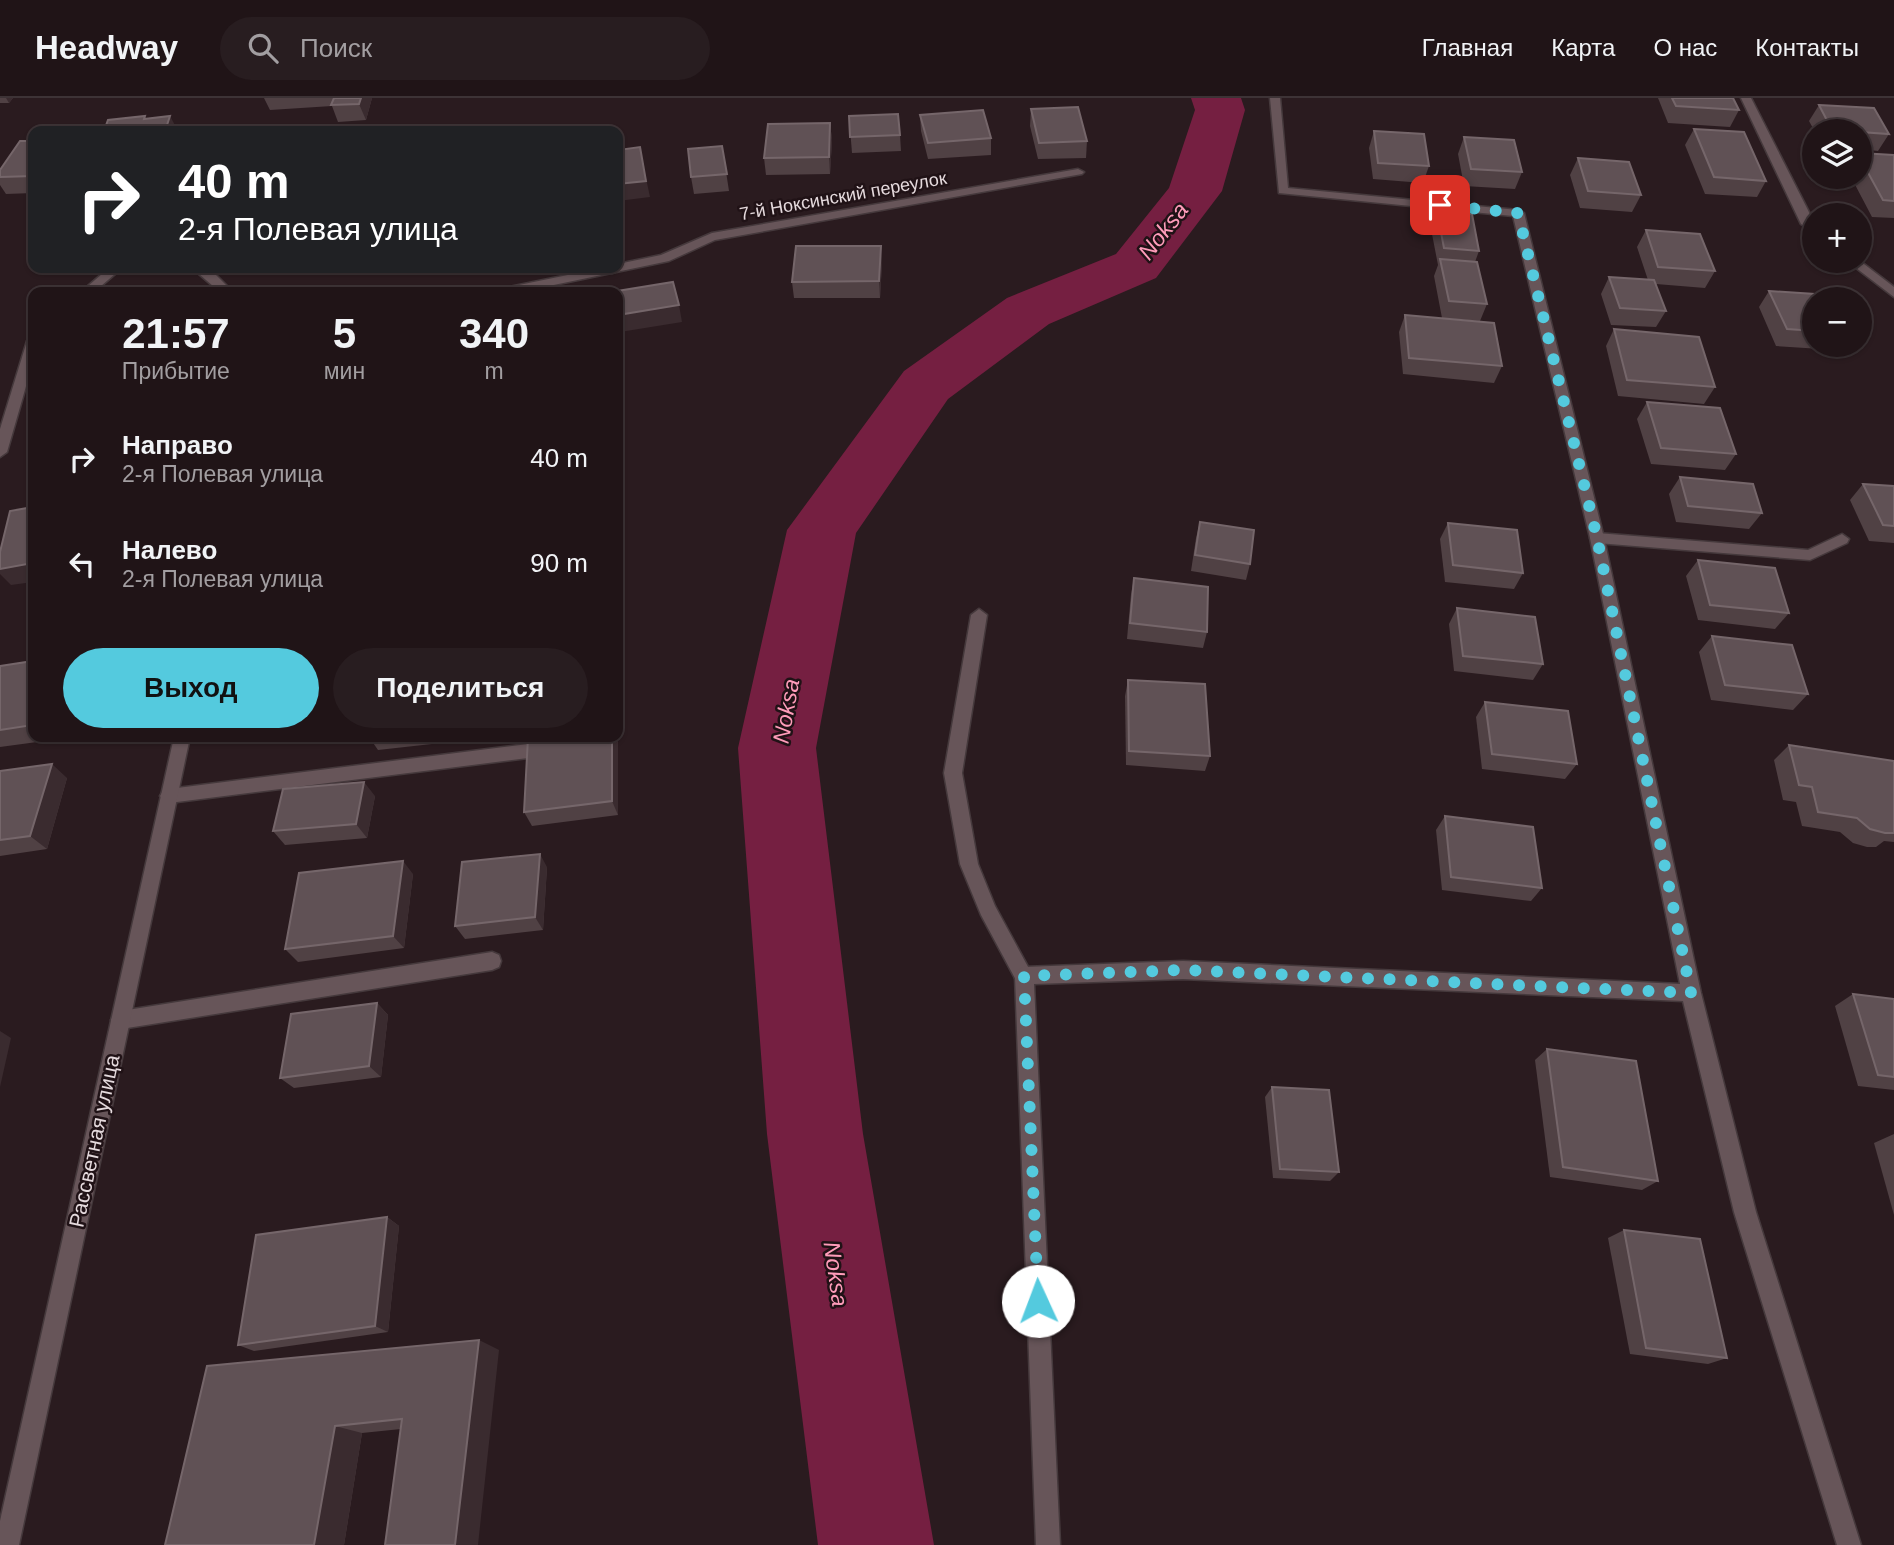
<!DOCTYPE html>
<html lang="ru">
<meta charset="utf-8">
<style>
:root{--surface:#201417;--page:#281d20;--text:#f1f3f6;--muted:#a29ea1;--line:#3d3336;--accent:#54cade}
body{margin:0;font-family:Arial,sans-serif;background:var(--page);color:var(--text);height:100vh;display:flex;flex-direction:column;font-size:26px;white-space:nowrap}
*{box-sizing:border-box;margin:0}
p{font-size:23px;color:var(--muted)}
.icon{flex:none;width:38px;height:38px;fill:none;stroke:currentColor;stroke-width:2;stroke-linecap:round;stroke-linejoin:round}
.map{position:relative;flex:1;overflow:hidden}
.side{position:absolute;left:28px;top:189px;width:595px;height:455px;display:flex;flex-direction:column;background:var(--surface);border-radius:14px;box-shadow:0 2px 5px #0004,0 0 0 2px var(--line)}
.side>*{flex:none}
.banner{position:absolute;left:28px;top:28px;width:595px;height:147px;border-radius:14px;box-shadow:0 2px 5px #0004,0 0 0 2px var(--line);background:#202124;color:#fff;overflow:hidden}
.controls{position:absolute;left:1802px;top:21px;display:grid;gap:14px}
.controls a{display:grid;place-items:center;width:70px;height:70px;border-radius:50%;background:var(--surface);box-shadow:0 2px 5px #0004,0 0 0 2px var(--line);font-size:35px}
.pin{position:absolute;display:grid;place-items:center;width:60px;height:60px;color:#fff;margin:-30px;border-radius:14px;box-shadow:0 4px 10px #0006}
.me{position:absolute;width:77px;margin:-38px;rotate:358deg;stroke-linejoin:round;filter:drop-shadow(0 0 5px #0008)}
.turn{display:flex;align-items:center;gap:24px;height:147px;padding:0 35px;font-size:32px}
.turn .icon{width:91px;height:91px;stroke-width:2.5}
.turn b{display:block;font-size:49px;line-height:60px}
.eta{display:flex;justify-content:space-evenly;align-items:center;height:119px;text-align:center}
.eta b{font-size:42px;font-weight:700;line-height:49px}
.primary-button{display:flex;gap:14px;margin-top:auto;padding:14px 35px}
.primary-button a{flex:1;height:80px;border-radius:42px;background:var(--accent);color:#111;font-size:28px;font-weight:700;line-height:80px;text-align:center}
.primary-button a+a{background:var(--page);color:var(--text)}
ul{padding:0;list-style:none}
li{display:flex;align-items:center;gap:21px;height:105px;padding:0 35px}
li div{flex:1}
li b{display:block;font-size:26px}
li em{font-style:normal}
header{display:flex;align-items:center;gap:42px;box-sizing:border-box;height:98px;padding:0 35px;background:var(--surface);border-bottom:2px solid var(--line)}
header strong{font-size:33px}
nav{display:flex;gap:38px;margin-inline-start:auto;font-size:24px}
.search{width:490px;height:63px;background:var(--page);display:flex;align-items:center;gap:18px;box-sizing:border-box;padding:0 24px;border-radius:38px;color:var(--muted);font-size:26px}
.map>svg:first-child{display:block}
</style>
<header>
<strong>Headway</strong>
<div class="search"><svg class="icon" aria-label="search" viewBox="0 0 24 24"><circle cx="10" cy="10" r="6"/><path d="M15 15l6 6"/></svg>Поиск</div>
<nav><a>Главная</a><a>Карта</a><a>О нас</a><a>Контакты</a></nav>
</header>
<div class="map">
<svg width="1894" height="1447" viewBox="0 0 1894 1447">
<rect width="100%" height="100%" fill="#2a1b1f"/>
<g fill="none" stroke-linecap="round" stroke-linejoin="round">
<polygon fill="#751f41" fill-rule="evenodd" points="1191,0 1241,0 1245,12 1222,93 1156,180 1049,226 948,301 856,435 816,650 863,1036 934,1447 818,1447 767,1036 738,650 787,432 904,273 1007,200 1116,156 1169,90 1195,12"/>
<g stroke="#45393c" stroke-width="3">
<g id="service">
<polygon points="1597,435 1808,452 1842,436 1849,441 1847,445 1810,462 1597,445 1590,440"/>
<polygon points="979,511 987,517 962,675 978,766 995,808 1033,878 1031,884 1024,887 1017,884 981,817 960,766 944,675 971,517"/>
<polygon points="528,646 534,648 536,653 534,658 528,660 169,705 163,703 160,698 163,693 169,691"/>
<polygon points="492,854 499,857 501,863 499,869 492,872 121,931 114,928 111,922 114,916 121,913"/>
</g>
</g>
<g stroke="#45393c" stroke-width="3">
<g id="minor">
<polygon points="1270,0 1280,0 1288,90 1518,112 1524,115 1604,440 1701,895 1756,1114 1861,1447 1837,1447 1734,1114 1683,903 1183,881 1034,886 1060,1447 1036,1447 1015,878 1017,872 1024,869 1183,863 1680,886 1590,440 1513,118 1279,95"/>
<polygon points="1741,0 1751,0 1815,126 1815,135 1801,126"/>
<polygon points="1078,71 1084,74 1082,76 715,142 669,163 520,194 498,194 504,190 602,170 618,170 618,166 661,157 712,135"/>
<polygon points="1847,163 1860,163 1894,189 1894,199"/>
<polygon points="109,170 122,170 94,194 81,194"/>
<polygon points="192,170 209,170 233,194 220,194"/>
<polygon points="33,239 33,264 7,354 0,359 0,331 27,243"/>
<polygon points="174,639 190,639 19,1447 0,1447 0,1423"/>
</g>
</g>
<use href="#service" fill="#675559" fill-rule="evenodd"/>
<use href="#minor" fill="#675559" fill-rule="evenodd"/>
</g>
<g fill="#504144">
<polygon points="0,0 13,0 9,5 0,5"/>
<polygon points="264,0 372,0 366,22 338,24 332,8 270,12"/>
<polygon points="1658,0 1733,0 1739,12 1730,29 1668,25"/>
<polygon points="1819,7 1889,36 1878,53 1860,51 1860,33 1815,34 1809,23"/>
<polygon points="1031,11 1087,43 1086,60 1038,61 1030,28"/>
<polygon points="920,17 991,40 991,57 928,61 921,33"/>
<polygon points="849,18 900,37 901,53 852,55"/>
<polygon points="830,25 832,42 830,76 766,77 764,60"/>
<polygon points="1694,31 1766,83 1757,99 1705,96 1685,47"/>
<polygon points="1374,33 1429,68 1423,85 1373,81 1369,50"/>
<polygon points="1464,39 1522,74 1515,91 1464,88 1458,56"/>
<polygon points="33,43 33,95 6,96 0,87 0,72"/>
<polygon points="722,48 729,93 694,96 691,79"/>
<polygon points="1860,55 1894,57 1894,120 1872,119 1851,79 1860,79"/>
<polygon points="1578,60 1641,97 1632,114 1580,110 1570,77"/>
<polygon points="1437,114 1479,153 1475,164 1487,206 1480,223 1442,220 1434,178 1438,167 1431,131"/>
<polygon points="1646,132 1715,173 1705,190 1656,186 1666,213 1656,229 1611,227 1601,196 1609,179 1648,182 1637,149"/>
<polygon points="882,164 880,200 794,200 792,184"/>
<polygon points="1769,193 1815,201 1815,247 1856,247 1852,253 1776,248 1759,209"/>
<polygon points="1405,217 1502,268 1494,285 1403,276 1399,234"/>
<polygon points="1614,231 1715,289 1704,306 1618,298 1606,248"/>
<polygon points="1647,304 1736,356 1725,372 1651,366 1637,321"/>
<polygon points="1680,379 1762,415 1749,431 1676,424 1669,396"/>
<polygon points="1863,386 1894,388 1894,445 1869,443 1850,402"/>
<polygon points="1200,424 1250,466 1246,482 1191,473 1196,440"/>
<polygon points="1448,425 1523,475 1514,491 1445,484 1440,441"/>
<polygon points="1698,462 1789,515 1775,531 1698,522 1686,478"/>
<polygon points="1134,480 1207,534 1203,550 1127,541 1131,496"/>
<polygon points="1457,510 1543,566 1533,582 1454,573 1449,526"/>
<polygon points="1712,538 1808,596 1793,612 1711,602 1699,554"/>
<polygon points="33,563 33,639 53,639 52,642 0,649 0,568"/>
<polygon points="1128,582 1210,658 1205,673 1126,667 1125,598"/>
<polygon points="1485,604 1577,666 1565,681 1482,671 1476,619"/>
<polygon points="369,639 451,639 450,644 378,652"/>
<polygon points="539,639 616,639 618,645 618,717 532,728 524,714"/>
<polygon points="1789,647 1894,663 1894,744 1884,743 1876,749 1867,749 1853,745 1840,734 1802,728 1796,704 1783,702 1774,662"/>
<polygon points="0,673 67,680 47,751 0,758"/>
<polygon points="375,698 367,740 285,747 273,733"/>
<polygon points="1445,718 1542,790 1531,803 1442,792 1436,732"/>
<polygon points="547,769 543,832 465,841 455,828"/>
<polygon points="413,776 404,850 298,864 285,851"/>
<polygon points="1853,896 1894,901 1894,992 1858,988 1835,908"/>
<polygon points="377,905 388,917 381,979 294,990 280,980"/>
<polygon points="1547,951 1658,1083 1642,1092 1550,1079 1535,962"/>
<polygon points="1272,989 1339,1074 1330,1083 1273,1080 1265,999"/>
<polygon points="1894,1036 1894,1117 1874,1045"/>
<polygon points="387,1119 399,1128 388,1234 254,1253 238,1247"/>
<polygon points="1624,1132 1727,1260 1708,1266 1630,1256 1608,1140"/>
<polygon points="499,1252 401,1331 362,1335 344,1447 165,1447 207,1268"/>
</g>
<g fill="#3a2b2f">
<polygon points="6,0 13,0 9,5"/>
<polygon points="361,0 372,0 366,22 359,6"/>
<polygon points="170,18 178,33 165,33"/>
<polygon points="830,25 832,42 830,76 829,59"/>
<polygon points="643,66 650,99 618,103 618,86"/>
<polygon points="881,148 882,164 880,200 879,183"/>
<polygon points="679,207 682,224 620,234 618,226 618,217"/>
<polygon points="33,465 33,484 11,487 0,476 0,471"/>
<polygon points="612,639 616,639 618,645 618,717 612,703"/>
<polygon points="52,666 67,680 47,751 30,738"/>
<polygon points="364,684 375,698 367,740 356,726"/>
<polygon points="540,756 547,769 543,832 535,819"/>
<polygon points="403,763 413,776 404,850 393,838"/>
<polygon points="377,905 388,917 381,979 369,968"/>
<polygon points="0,933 11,940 0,989"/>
<polygon points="387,1119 399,1128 388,1234 375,1228"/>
<polygon points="479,1242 499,1252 478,1447 455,1447"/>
<polygon points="335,1328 362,1335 344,1447 314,1447"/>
</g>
<g fill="#605155" stroke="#75666a" stroke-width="2">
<polygon points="334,0 361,0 359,6 331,7"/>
<polygon points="1672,0 1733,0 1739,12 1676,8"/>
<polygon points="1819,7 1874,10 1889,36 1832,32"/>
<polygon points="1078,9 1087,43 1039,45 1031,11"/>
<polygon points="983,12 991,40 928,45 920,17"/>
<polygon points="898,16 900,37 850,39 849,18"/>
<polygon points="145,18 144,21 170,18 165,33 104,33 108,22"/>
<polygon points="830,25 829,59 764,60 768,26"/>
<polygon points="1694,31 1744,34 1766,83 1714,79"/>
<polygon points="1374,33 1424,36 1429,68 1378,65"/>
<polygon points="1464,39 1514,42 1522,74 1471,71"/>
<polygon points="20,43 33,43 33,78 0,79 0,72"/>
<polygon points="722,48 727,76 691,79 688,51"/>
<polygon points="640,49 646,83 618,86 618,52"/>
<polygon points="1860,55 1894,57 1894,103 1883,102 1860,60"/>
<polygon points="1578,60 1629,64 1641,97 1588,93"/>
<polygon points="1437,114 1472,116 1479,153 1444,150"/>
<polygon points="1646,132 1700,136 1715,173 1658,169"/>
<polygon points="796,148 881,148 879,183 792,184"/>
<polygon points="1440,161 1477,164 1487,206 1449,203"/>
<polygon points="1609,179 1654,182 1666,213 1620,210"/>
<polygon points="673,184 679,207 618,217 618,194 611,194"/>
<polygon points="1769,193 1845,198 1846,201 1815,201 1815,233 1787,231"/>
<polygon points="1405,217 1494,225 1502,268 1409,260"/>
<polygon points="1614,231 1699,239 1715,289 1627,282"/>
<polygon points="1647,304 1720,310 1736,356 1661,350"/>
<polygon points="1680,379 1753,386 1762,415 1688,408"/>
<polygon points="1863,386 1894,388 1894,428 1883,427"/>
<polygon points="33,409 33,465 0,471 0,454 10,413"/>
<polygon points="1200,424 1254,432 1250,466 1195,457"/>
<polygon points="1448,425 1517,432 1523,475 1453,467"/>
<polygon points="1698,462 1775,470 1789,515 1710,507"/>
<polygon points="1134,480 1208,489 1207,534 1130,525"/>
<polygon points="1457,510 1535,519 1543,566 1463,558"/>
<polygon points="1712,538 1792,547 1808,596 1725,587"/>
<polygon points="33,563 33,627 0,632 0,568"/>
<polygon points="1128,582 1205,586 1210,658 1129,653"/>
<polygon points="1485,604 1568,613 1577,666 1492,656"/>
<polygon points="539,639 612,639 612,703 524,714 528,640"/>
<polygon points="1789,647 1894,663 1894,735 1885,735 1870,731 1857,720 1818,714 1812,689 1799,687"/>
<polygon points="52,666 30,738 0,742 0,673"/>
<polygon points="364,684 356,726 273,733 283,691"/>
<polygon points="1445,718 1533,729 1542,790 1451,779"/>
<polygon points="540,756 535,819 455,828 462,764"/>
<polygon points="403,763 393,838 285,851 299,775"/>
<polygon points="1853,896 1894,901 1894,979 1878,977"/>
<polygon points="377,905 369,968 280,980 291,916"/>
<polygon points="1547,951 1636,963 1658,1083 1563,1069"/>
<polygon points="1272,989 1329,992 1339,1074 1280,1071"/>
<polygon points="387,1119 375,1228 238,1247 256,1137"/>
<polygon points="1624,1132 1700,1141 1727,1260 1646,1250"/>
<polygon points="479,1242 455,1447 385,1447 402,1321 335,1328 314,1447 165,1447 207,1268"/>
</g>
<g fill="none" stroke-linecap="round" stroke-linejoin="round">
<polyline stroke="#54cade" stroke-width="12" stroke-dasharray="0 21.6" points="1038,1203 1024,878 1183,872 1691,895 1597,440 1518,115 1440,107"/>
</g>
<g text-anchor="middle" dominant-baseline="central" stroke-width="5" stroke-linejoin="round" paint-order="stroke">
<g font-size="18" fill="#e5dadd" stroke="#201216">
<text transform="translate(843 98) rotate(-10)">7-й Ноксинский переулок</text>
</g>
<g font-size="21" fill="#e5dadd" stroke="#201216">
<text transform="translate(94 1043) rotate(-78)">Рассветная улица</text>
</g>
<g font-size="23" font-style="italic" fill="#ff9cba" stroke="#201216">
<text transform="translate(1163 133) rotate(-52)">Noksa</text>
<text transform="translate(786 613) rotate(-80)">Noksa</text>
<text transform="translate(836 1176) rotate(82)">Noksa</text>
</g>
</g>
</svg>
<div class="controls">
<a><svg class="icon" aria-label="layers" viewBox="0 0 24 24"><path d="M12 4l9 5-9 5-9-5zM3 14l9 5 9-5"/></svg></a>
<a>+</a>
<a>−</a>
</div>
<div class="pin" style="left:1440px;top:107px;background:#d93025"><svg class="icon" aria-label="arrive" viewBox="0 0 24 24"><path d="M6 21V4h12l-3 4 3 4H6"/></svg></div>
<svg class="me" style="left:1038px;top:1203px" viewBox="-20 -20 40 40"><circle r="19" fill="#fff"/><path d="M0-13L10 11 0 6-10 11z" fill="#54cade"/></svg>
<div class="banner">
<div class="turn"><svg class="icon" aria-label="right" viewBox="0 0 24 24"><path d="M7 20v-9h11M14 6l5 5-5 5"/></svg><div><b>40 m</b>2-я Полевая улица</div></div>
</div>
<section class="side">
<div class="eta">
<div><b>21:57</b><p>Прибытие</p></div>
<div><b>5</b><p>мин</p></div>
<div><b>340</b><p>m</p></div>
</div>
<ul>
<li><svg class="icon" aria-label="right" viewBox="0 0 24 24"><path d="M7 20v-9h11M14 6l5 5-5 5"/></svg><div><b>Направо</b><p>2-я Полевая улица</p></div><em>40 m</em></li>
<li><svg class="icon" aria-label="left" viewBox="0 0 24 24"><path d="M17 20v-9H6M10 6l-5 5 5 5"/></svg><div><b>Налево</b><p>2-я Полевая улица</p></div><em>90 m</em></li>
</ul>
<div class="primary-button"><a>Выход</a><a>Поделиться</a></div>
</section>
</div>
